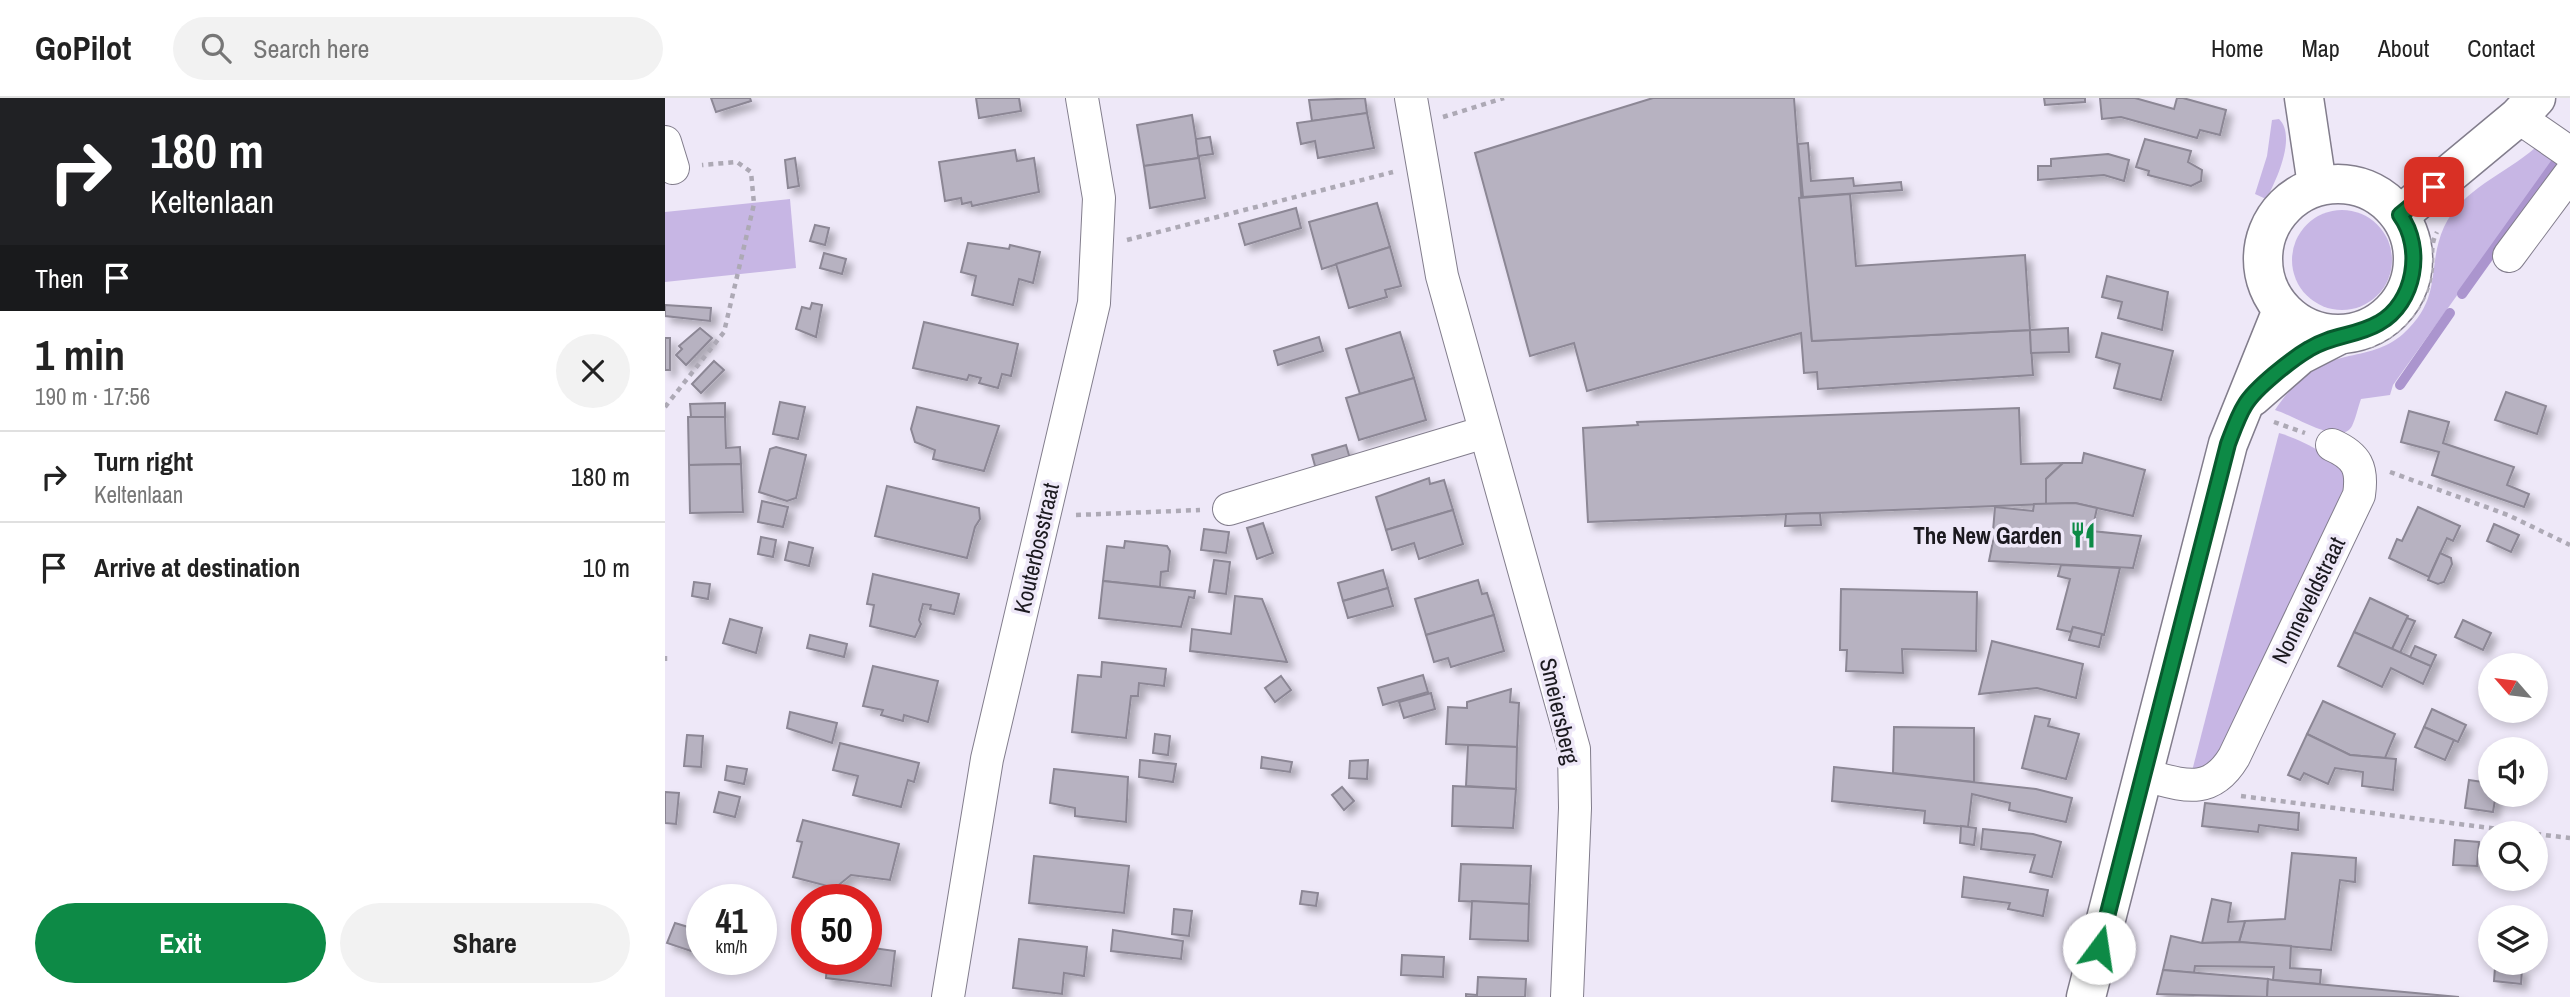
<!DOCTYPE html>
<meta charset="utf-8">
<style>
:root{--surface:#fff;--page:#f2f2f2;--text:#222;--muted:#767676;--line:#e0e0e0;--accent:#0d8a46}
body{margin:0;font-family:"Archivo Narrow",sans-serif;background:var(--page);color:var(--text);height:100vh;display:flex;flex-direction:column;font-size:26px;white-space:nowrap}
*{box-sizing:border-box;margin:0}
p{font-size:23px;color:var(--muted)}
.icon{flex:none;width:38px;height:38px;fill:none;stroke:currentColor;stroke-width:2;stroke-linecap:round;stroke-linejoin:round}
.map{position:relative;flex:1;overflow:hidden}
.side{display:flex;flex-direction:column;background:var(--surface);width:665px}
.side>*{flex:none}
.banner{background:#202124;color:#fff;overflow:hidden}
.needle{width:46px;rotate:298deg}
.controls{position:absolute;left:1813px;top:555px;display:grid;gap:14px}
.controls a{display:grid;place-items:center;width:70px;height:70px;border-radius:50%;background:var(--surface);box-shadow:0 4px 10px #0003;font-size:35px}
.speed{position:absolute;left:21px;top:786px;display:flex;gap:14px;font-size:35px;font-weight:700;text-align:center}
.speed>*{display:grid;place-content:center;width:91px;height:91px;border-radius:50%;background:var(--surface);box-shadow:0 4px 10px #0003;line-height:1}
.speed small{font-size:18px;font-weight:400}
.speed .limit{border:10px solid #d22;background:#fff;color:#111}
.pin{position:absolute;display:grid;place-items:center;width:60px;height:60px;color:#fff;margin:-30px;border-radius:14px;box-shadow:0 4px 10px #0006}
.me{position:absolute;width:77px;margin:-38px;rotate:14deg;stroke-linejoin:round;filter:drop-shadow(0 0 5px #0008)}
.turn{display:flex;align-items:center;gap:24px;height:147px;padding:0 35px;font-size:32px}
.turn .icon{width:91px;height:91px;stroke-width:2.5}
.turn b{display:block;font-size:49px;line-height:60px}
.then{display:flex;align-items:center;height:66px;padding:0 35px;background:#0003;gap:14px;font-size:26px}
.round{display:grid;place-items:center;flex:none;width:74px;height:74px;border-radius:37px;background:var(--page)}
.overview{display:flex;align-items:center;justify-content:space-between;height:119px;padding:0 35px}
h1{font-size:42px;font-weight:800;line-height:52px}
.cta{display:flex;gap:14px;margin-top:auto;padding:14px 35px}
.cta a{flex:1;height:80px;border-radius:42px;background:var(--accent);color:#fff;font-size:28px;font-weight:800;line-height:80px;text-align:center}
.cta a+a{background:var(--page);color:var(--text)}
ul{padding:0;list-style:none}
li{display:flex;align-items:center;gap:21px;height:91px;padding:0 35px;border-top:2px solid var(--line)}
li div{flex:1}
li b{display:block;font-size:26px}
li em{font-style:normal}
header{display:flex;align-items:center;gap:42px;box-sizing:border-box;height:98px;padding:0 35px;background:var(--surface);border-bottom:2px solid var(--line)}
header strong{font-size:33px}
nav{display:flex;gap:38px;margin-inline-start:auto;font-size:24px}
.search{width:490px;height:63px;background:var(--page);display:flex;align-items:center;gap:18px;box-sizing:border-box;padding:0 24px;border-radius:38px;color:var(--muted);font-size:26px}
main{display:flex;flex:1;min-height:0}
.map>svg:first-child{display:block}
</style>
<header>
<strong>GoPilot</strong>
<div class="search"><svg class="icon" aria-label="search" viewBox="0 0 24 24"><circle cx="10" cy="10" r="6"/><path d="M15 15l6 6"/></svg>Search here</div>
<nav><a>Home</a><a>Map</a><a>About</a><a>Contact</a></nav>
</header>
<main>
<section class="side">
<div class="banner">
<div class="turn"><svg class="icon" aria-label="right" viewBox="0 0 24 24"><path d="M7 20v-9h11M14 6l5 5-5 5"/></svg><div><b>180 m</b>Keltenlaan</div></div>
<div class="then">Then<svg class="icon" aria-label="arrive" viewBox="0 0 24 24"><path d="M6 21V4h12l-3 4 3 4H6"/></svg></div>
</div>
<div class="overview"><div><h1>1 min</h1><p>190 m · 17:56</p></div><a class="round"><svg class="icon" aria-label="close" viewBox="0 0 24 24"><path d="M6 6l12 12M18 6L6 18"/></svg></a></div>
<ul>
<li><svg class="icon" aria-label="right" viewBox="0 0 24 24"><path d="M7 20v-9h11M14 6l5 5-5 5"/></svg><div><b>Turn right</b><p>Keltenlaan</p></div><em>180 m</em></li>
<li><svg class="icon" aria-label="arrive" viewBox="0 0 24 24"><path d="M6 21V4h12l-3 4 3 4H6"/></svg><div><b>Arrive at destination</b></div><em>10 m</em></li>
</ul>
<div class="cta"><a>Exit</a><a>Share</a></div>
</section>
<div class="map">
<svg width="1905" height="899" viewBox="0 0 1905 899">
<defs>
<filter id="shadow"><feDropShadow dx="6" dy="6" stdDeviation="3.5" flood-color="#0004"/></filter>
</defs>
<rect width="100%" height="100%" fill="#eee8f8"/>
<g fill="#c7b6e4">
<path d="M1614 21C1632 38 1611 84 1601 101L1590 96 1602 58 1607 22Z"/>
<path d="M1870 50 1888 63 1728 287 1725 297 1696 301C1693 309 1691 320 1687 328 1676 349 1628 317 1610 312 1628 285 1648 266 1680 259 1702 254 1721 251 1738 236 1779 199 1761 169 1779 129 1797 91 1840 76 1870 50Z"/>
<polygon points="125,101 131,170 0,184 0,114"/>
<circle cx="1677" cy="162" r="50"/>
<path d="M1614 335C1638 342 1673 360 1684 382L1560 652 1541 672 1527 673Z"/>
</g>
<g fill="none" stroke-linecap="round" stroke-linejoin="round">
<g stroke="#ab95ce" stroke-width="10">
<polyline points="1797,196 1890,66"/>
<polyline points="1735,287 1785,215"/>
</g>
</g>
<g fill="#b7b2c1" stroke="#8c8795" stroke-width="2" filter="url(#shadow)">
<polygon points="46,0 85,0 86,3 51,14"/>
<polygon points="311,0 354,0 356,13 314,20"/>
<polygon points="700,0 702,15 647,23 644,2"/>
<polygon points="988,0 1129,0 1147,243 1365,232 1368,277 1153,291 1152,274 1139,275 1136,235 922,293 909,245 865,258 810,55"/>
<polygon points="1379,0 1420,0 1420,4 1380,7"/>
<polygon points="1435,0 1470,0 1509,11 1512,0 1518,0 1561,12 1555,37 1535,32 1532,40 1456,19 1437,21"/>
<polygon points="702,15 709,50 653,60 650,43 636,46 632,25"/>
<polygon points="527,17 534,60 479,68 472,27"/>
<polygon points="545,39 548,56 533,58 531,41"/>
<polygon points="1480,41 1526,53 1523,64 1537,72 1536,83 1526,88 1483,77 1484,73 1471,69"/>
<polygon points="1143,45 1146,83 1188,80 1189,88 1236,84 1237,92 1138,99 1133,46"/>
<polygon points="350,52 352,63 369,60 374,94 307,108 306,104 297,106 296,100 280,103 274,64"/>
<polygon points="1443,56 1464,62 1459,83 1439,77 1373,82 1373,68 1386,68 1386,61"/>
<polygon points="130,60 134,88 123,90 120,62"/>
<polygon points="534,60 540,100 485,110 479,68"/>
<polygon points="1185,96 1191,168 1360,157 1365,232 1147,243 1134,100"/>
<polygon points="712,105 725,149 657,171 644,124"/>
<polygon points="631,110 636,130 580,147 574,126"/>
<polygon points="150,127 164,130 160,147 145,143"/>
<polygon points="303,145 344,151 345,147 375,154 368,185 354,181 348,207 307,197 311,178 296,174"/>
<polygon points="725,149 736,188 720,192 722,199 684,210 671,166"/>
<polygon points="159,155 181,161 177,176 155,170"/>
<polygon points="1442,178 1503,194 1497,232 1453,220 1457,204 1437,199"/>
<polygon points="147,205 157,207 151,239 131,231 137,209 145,211"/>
<polygon points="0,207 46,210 45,223 0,218"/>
<polygon points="259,224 353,246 346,278 337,276 333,290 314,285 316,280 304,277 302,282 248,270"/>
<polygon points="35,230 47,240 21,267 11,257 17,251 14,248"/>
<polygon points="1403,230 1404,254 1366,255 1365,232"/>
<polygon points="735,234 749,280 695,296 681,251"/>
<polygon points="1437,235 1508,253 1496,302 1449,290 1455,266 1431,259"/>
<polygon points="654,239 658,253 613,267 609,253"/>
<rect x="0" y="240" width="5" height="32"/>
<polygon points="49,263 59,272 36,295 27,286"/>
<polygon points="749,280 761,322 694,342 681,300"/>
<polygon points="1841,294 1881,308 1872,336 1830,322"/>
<polygon points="115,304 140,309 133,341 108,336"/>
<polygon points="60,305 60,319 26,319 25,306"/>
<polygon points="252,309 334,328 319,373 268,361 270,352 250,344 246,331"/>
<polygon points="1354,310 1356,366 1398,365 1381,381 1381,406 923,424 918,330 973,327 972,324"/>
<polygon points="1744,313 1784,324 1778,345 1849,369 1842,387 1864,396 1859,409 1767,377 1774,354 1736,344"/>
<polygon points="23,319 60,319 61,350 75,349 76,366 24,367"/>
<polygon points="681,347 686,364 652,375 647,357"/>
<polygon points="111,349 141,357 131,400 122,403 94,394 105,351"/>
<polygon points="1419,355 1480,372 1468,418 1410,405 1381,406 1381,381 1398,365 1417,365"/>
<polygon points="76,366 78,414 25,415 24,367"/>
<polygon points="764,380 765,386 779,382 788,412 721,432 711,399"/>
<polygon points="222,388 314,410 315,421 310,429 302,460 210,438"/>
<polygon points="97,403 123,409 118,429 93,424"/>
<polygon points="1410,405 1432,410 1427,433 1476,438 1468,470 1324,463 1329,438 1366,440 1366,436 1328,433 1330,409 1368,413 1369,406"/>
<polygon points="1753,409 1795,428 1788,443 1782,440 1764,479 1724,460 1732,441 1737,443"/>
<polygon points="788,412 798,446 754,461 749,445 727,452 721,432"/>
<polygon points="1155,415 1156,427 1120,428 1121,416"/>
<polygon points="598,425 608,455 592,461 582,430"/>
<polygon points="1829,426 1854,437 1846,454 1822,443"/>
<polygon points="539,431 564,434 561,455 536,452"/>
<polygon points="96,439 111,442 108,459 93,456"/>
<polygon points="460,443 502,448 505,453 503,473 496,474 495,489 438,483 442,448 459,450"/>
<polygon points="124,444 148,450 144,468 120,462"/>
<polygon points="1775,455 1786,460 1787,466 1779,484 1773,486 1763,482"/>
<polygon points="549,462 565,464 561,496 544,494"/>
<polygon points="1396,467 1455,470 1439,537 1408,529 1406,534 1392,531 1405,481 1393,478"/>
<polygon points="718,472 723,490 678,503 673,485"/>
<polygon points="208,476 294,496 289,516 265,511 266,507 258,506 254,522 256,526 250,539 205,528 209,507 202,506"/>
<polygon points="813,482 817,496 822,495 829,517 761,537 750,501"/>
<polygon points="438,483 530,493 529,500 524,499 516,529 434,520"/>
<polygon points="29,484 45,486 43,501 27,498"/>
<polygon points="723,490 728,508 683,520 678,503"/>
<polygon points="1176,491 1312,494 1311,553 1237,551 1238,575 1181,573 1182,552 1175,552"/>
<polygon points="570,498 597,501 622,564 525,553 527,531 566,536"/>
<polygon points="1705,500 1743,518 1727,551 1689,534"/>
<polygon points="829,517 839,553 786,569 783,560 769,564 761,537"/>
<polygon points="1742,520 1750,523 1735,555 1727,551"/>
<polygon points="65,521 97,530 91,555 58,545"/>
<polygon points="1798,522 1826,535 1818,552 1790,539"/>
<polygon points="1408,529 1437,536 1434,549 1404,542"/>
<polygon points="1689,534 1766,568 1758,586 1726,570 1717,589 1673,568"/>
<polygon points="145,537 182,546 179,559 142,550"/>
<polygon points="1327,543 1418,566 1411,600 1372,590 1314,596"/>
<polygon points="1750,548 1771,557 1766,568 1745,559"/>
<polygon points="437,564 501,571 499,588 474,585 473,598 466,598 461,640 407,634 413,577 436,579"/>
<polygon points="208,568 273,583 263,624 239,617 238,623 216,617 218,612 198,608"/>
<polygon points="758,577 763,594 718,607 713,590"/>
<polygon points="616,578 626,592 610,604 600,590"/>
<polygon points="846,591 845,604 854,605 852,649 781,646 783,609 802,610 802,604"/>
<polygon points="766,595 770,611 739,620 734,604"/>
<polygon points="1658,603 1730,636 1720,660 1685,657 1642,636"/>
<polygon points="1767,611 1801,627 1793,644 1759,629"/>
<polygon points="125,614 172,625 167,645 122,630"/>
<polygon points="1370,618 1385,621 1383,628 1414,636 1401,681 1357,670"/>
<polygon points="1229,629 1309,630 1309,684 1228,675"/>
<polygon points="1759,629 1789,642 1780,662 1750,649"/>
<polygon points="490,636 505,638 503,657 488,655"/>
<polygon points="1642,636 1685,657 1731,661 1728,692 1697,688 1698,674 1670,670 1663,686 1639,675 1635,682 1623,677"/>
<polygon points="22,637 38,638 36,669 19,668"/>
<polygon points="175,645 254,665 249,684 243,682 236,709 188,697 193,678 168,672"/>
<polygon points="803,647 852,649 851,691 801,688"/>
<polygon points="597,659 627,664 625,674 596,670"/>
<polygon points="475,662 511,666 508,684 474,679"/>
<polygon points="703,662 702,681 684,680 685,663"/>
<polygon points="62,668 82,671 79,686 60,682"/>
<polygon points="1169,669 1371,691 1407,700 1401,724 1344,712 1345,705 1307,696 1303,729 1259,725 1260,713 1167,703"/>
<polygon points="389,671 463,679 461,724 410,718 410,710 385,705"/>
<polygon points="1804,682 1825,685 1825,696 1831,696 1828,714 1800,710"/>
<polygon points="788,688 851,691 848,730 787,728"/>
<polygon points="677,689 689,703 679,712 667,697"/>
<polygon points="0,694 14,695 11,726 0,725"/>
<polygon points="54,694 75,699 70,719 49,714"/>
<polygon points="1540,705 1634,715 1633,732 1594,727 1593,734 1537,728"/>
<polygon points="138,722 234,746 225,782 186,777 170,790 128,779 137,744 132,743"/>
<polygon points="1296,728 1311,730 1309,747 1295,745"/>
<polygon points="1318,731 1368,736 1396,744 1387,779 1365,774 1370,757 1316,751"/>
<polygon points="1790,742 1814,744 1812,768 1788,767"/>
<polygon points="1627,755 1691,760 1690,784 1675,782 1666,852 1574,844 1580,823 1620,821"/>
<polygon points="369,758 464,768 459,815 364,805"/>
<polygon points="796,766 866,768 864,806 794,803"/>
<polygon points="1299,779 1383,792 1378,818 1343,811 1345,805 1297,799"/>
<polygon points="637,793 653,795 651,808 635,806"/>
<polygon points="1547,801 1566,805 1563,824 1580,823 1574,844 1537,845"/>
<polygon points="807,803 864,806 863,843 805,841"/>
<polygon points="509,811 527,813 524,838 507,836"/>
<polygon points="10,825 33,832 26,853 2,845"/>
<polygon points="448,832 518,843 516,861 446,853"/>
<polygon points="1506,838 1537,845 1574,844 1626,848 1625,870 1656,872 1655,886 1608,882 1609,869 1530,868 1529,875 1498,872"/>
<polygon points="354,841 422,849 419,878 399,875 397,896 348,890"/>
<polygon points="201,849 230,853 226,888 161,880 162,866 149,865 150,861 201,861"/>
<polygon points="737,857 779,859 778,879 736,877"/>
<polygon points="1830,869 1857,872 1856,886 1829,883"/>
<polygon points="1498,872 1603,881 1602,899 1492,896"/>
<polygon points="813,879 861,881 860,899 801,899 801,896 812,897"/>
<polygon points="1603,881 1608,882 1794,899 1602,899"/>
</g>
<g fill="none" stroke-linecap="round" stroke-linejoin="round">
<g stroke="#827d8c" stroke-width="34">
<g id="street">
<polyline points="746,0 777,178 909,651 910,710 902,899"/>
<polyline points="1853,19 1905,55"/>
<polyline points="0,44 8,70"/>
<polyline points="1844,158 1905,76"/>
<polyline points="564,411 820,334"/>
<path d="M1479 677C1518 687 1545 699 1569 659L1694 397C1698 370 1692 358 1667 347"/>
<polyline points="283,899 322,661 429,205 434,100 417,0"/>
</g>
</g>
<g stroke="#827d8c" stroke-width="41">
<g id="secondary">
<polyline points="1639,0 1652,87"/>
<circle cx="1673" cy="161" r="75"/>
<polyline points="1735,117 1853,19 1871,0"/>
<polyline points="1587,299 1635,257 1674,237"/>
<polyline points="1421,899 1563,346 1617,212"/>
</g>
</g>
<g stroke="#ada9b5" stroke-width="4.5" stroke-dasharray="5 5" stroke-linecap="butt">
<polyline points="778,19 839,0"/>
<polyline points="1683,71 1721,83"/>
<polyline points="1763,139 1766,155"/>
<polyline points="462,142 728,74"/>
<path d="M1589 191C1579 151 1588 121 1617 92"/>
<path d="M1705 248C1736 236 1760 210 1766 177 1769 162 1764 148 1772 134"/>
<polyline points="0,309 59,234 89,106 86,74 72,64 37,67"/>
<polyline points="1609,324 1640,335"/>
<polyline points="1725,374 1843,417 1905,447"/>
<polyline points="411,417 535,412"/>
<polyline points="0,558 0,564"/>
<polyline points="1576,698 1864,735"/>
<polyline points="1871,736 1905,740"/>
</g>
<use href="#street" stroke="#fff" stroke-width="32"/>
<use href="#secondary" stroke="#fff" stroke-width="38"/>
</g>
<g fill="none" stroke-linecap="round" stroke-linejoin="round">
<g stroke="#085a2e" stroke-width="18">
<path id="route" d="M1434 850 1563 346C1568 333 1573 318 1580 307 1590 290 1627 261 1644 251 1666 237 1692 238 1714 225 1750 205 1759 150 1735 117L1769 89"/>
</g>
<use href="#route" stroke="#0d8a46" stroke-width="12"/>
</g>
<defs>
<g id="restaurant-bare" transform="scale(2.1)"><path d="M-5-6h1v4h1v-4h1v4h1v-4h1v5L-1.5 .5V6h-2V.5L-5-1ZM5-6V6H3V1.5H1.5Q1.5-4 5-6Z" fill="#0d8a46" stroke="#eee8f8" stroke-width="2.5" paint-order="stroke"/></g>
</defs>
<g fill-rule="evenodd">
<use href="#restaurant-bare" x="1418" y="437"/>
</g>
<g text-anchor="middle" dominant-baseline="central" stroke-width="7" stroke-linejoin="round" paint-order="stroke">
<g font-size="23" font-weight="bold" fill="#1b191f" stroke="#eee8f8" text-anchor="end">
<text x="1397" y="437">The New Garden</text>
</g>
<g font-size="23" fill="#1b191f" stroke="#eee8f8">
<text transform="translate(371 450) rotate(-77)">Kouterbosstraat</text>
<text transform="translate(1643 502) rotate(-64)">Nonneveldstraat</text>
<text transform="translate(895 613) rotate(77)">Smeiersberg</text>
</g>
</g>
</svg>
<div class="controls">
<a><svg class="needle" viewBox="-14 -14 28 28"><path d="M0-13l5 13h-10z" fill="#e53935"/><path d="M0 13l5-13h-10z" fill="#767676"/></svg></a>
<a><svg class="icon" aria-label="sound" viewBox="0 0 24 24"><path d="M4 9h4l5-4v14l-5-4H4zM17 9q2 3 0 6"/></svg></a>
<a><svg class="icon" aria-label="search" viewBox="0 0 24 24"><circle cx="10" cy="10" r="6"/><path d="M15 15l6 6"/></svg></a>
<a><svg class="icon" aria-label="layers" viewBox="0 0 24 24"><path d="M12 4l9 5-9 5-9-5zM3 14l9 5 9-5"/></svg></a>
</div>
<div class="speed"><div>41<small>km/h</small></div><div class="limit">50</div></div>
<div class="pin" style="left:1769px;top:89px;background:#d93025"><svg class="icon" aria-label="arrive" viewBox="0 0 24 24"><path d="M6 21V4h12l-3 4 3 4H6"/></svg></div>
<svg class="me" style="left:1434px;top:850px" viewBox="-20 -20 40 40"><circle r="19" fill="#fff"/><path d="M0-13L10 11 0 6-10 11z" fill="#0d8a46"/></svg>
</div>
</main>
